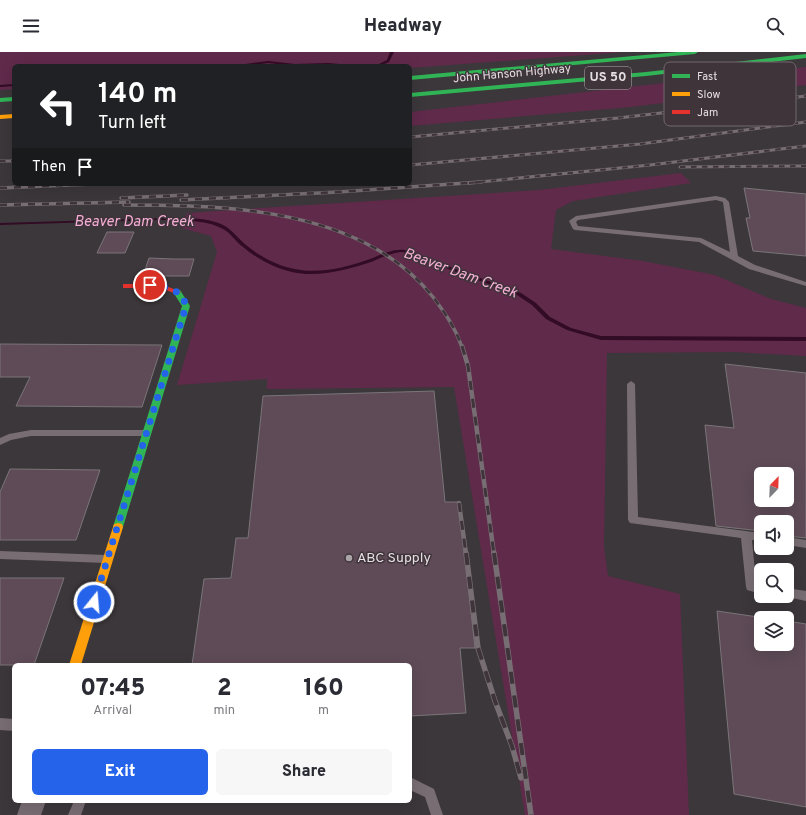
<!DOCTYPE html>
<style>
:root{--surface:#fff;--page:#f7f7f7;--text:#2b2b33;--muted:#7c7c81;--accent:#2563eb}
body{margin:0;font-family:Overpass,sans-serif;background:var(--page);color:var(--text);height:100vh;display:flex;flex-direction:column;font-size:15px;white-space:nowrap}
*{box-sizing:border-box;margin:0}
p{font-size:13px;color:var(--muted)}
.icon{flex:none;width:22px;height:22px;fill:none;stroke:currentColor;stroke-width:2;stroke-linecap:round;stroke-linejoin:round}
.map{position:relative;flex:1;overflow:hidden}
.details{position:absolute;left:12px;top:611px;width:400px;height:140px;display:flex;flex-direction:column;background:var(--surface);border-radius:6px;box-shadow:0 4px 16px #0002}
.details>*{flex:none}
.banner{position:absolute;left:12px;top:12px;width:400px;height:122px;border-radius:6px;box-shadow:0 4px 16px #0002;background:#202124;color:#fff;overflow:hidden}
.needle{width:26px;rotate:23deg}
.buttons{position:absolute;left:754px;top:415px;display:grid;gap:8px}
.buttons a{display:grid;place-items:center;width:40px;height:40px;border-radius:6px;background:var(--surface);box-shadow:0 4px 16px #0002;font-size:20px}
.pin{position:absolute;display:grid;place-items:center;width:34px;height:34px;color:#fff;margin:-17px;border:2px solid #fff;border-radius:50%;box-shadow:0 1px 4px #0007}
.me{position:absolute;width:44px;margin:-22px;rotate:17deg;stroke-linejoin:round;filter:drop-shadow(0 0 3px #0008)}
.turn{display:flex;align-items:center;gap:14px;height:84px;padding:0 20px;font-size:18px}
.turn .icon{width:52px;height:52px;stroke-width:2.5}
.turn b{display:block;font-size:28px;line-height:34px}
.then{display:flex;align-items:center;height:38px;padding:0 20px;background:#0003;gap:8px;font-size:15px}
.eta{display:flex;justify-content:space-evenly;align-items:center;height:68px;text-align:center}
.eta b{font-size:24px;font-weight:800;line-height:28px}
.button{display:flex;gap:8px;margin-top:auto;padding:8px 20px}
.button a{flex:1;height:46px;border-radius:6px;background:var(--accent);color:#fff;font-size:16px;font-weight:800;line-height:46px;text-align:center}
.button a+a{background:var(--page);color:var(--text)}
header{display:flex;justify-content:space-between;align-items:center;height:52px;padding:0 20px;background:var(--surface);font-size:18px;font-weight:800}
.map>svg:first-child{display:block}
</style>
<header><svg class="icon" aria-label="menu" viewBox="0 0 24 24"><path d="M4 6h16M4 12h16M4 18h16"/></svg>Headway<svg class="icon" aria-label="search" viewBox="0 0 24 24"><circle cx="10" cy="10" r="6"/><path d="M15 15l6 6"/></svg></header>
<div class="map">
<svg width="806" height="763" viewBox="0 0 806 763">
<rect width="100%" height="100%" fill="#3c373a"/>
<g fill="#602a4b">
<polygon points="0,0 624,0 410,16 410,14 14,14 14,37 0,38"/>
<polygon points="806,15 806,33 631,55 410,74 410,60"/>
<polygon points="681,121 691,131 573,149 556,158 551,197 643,209 715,223 771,247 806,256 806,304 734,300 607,301 604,495 608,524 680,542 689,763 525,763 454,335 267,337 267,327 177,333 217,200 211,184 181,176 187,161 539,138"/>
</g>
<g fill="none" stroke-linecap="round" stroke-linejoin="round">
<g fill="#320b25" fill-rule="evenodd">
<polygon points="390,0 394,0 389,10 380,14 375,14 387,8"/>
<polygon points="268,9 295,12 328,11 350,13 352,14 328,13 295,14 268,11 246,14 236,14 238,13"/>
<polygon points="14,32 14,34 0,35 0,33"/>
<path d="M168 166C186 166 209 165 225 174 233 179 239 187 246 193 259 204 277 214 295 217 319 222 344 216 367 208 379 204 392 196 405 198L521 241 536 251 550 265 571 276 601 284 806 285V289L601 288 567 278 546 267 532 253 517 243 403 200C392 200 381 206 371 210 346 218 318 226 292 220 275 216 257 207 243 195 236 190 231 181 223 177 206 167 176 168 157 168L0 173V171Z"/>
</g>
</g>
<g fill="#5e4b57" stroke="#7a7578" fill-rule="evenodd">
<polygon points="744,136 806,142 806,204 753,199 746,166 750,166"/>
<polygon points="107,180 134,180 125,201 97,201"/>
<polygon points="149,206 174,207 194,207 189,224 143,224"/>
<polygon points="0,292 162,293 142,355 16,354 30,325 0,325"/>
<path d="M725 312 806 321V486L787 484V470H761V479L716 474 705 373 734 376ZM761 422H787V448H761Z"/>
<polygon points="434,339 445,450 459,450 475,596 460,596 466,661 410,664 410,613 192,613 204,527 231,526 236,486 248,486 263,344"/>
<polygon points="10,417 100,418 76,488 0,488 0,440"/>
<polygon points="0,526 64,526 34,613 0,613"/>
<polygon points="717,559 765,566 761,566 761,592 787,592 787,569 806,572 806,755 734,742"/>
</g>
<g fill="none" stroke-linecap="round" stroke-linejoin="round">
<g fill="#786d73" fill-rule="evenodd">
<path d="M716 144 725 146 729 150 738 204 755 213 806 230V234L749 217 699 190 575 178 573 177 569 169 576 164ZM716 148 723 150 730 200 701 186 578 174 576 170 578 168Z"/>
<polygon points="631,329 635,332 638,465 761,481 761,489 752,488 756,531 761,532 761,542 747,538 746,535 741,486 630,471 628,468 627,332"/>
<polygon points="31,378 146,378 150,381 146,384 31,384 11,388 0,393 0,386 9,382"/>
<polygon points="787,485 806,488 806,496 787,493"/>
<polygon points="0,499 106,503 110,504 111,507 110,510 106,511 0,507"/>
<polygon points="787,536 806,539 806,549 783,544 787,544"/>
<polygon points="0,666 14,667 14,679 0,678"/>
<polygon points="410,725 434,737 443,763 431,763 425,745 410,738"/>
<polygon points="74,749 86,749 81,763 68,763"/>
</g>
<polygon fill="#786d73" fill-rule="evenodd" points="22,749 46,749 41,763 17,763"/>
<g fill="#30b455" fill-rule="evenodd">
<polygon points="678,0 698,0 695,2 410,28 410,24"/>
<polygon points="806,2 806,6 646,24 410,45 410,41 646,20"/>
<polygon points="14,45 14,49 0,50 0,46"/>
<polygon points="174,238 180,238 190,254 123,475 122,478 118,479 114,478 113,475 182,254 173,240"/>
</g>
<g fill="#ff9f0a" fill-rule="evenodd">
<polygon points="14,62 14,66 0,67 0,63"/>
<polygon points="118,471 122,472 123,475 81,613 69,613 113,475 114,472"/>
</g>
<polygon fill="#e5322d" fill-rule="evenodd" points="123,232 161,232 181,240 177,242 160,236 123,236"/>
<g stroke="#766e72" stroke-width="3">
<g id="rail-far3">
<polyline points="410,85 618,66 806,44"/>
<polyline points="0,109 14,109"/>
<polyline points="410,113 640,92 806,70"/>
<polyline points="680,115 806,114"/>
<polyline points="469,131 650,113 806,94"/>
</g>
</g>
<g stroke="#766e72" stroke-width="3.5">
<g id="rail-far2">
<polyline points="0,136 93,132"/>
<polyline points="121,146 187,143"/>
<polyline points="181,148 338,140 481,130"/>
<polyline points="0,153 129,150"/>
<path d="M124 153C228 153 362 156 433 245 445 261 455 275 462 295"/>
</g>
</g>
<g stroke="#766e72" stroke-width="4.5">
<g id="rail-far1">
<polyline points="462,294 468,314 494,502"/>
<polyline points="459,451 466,502"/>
</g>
</g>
<g stroke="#766e72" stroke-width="5.5">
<g id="rail">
<polyline points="466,501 478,596 495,649 512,694 521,726"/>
<polyline points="494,501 531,763"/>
</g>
</g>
<use href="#rail-far3" stroke="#3f343a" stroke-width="2" stroke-dasharray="5.5" stroke-linecap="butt"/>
<use href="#rail-far2" stroke="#3f343a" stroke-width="2.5" stroke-dasharray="7" stroke-linecap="butt"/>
<use href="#rail-far1" stroke="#3f343a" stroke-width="3" stroke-dasharray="9" stroke-linecap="butt"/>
<use href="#rail" stroke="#3f343a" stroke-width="4" stroke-dasharray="12" stroke-linecap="butt"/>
</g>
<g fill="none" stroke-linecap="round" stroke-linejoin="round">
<path stroke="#2563eb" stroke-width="7" stroke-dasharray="0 12.6" d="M94 550 186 254C182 237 165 234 150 233"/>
</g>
<circle fill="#aaa4a7" stroke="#3f343a" stroke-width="1.5" cx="349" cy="506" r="4"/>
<g text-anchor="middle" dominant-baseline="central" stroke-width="3" stroke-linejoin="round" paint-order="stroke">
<g font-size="12" fill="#e5dee2" stroke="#3f343a">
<text transform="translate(512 22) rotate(-5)">John Hanson Highway</text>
</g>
<rect fill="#3f343a" stroke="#b3abb0" stroke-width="1" x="585" y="15" width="46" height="22" rx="3"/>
<g font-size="13" font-weight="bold" fill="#e5dee2">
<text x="608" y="26">US 50</text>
</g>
<g font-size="14" fill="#e5dee2" stroke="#3f343a" text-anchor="start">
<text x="357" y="506">ABC Supply</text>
</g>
<g font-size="15" font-style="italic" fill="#f5afd6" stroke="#3f343a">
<text x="134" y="170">Beaver Dam Creek</text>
<text transform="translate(460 222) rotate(20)">Beaver Dam Creek</text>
</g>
</g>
<rect x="664" y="10" width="132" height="64" rx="6" fill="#3f343a" stroke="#71676c" stroke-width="1"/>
<rect x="672" y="22" width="18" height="4" fill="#30b455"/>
<rect x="672" y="40" width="18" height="4" fill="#ff9f0a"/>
<rect x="672" y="58" width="18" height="4" fill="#e5322d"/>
<g font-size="11" fill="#e5dee2">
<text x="697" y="28">Fast</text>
<text x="697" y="46">Slow</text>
<text x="697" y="64">Jam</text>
</g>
</svg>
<div class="buttons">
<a><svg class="needle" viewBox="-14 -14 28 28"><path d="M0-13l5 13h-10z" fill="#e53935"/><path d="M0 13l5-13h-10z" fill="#7c7c81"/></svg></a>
<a><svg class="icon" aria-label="sound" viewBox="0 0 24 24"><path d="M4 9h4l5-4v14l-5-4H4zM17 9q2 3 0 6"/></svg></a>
<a><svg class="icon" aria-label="search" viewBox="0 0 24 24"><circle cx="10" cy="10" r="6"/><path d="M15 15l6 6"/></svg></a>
<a><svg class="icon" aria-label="layers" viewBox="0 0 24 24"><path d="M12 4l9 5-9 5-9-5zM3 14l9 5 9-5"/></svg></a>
</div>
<div class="pin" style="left:150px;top:233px;background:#d93025"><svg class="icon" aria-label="arrive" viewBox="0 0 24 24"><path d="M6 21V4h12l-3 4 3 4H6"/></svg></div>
<svg class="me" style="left:94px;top:550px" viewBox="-20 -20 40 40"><circle r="17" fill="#2563eb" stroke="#fff" stroke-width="3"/><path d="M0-11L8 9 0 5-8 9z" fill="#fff"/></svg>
<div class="banner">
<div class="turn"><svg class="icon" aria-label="left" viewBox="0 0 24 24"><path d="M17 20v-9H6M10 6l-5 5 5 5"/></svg><div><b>140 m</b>Turn left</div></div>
<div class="then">Then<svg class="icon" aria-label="arrive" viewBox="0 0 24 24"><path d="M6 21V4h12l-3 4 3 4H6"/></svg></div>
</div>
<section class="details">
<div class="eta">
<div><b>07:45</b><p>Arrival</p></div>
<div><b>2</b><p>min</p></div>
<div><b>160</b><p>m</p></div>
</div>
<div class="button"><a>Exit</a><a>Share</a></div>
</section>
</div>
